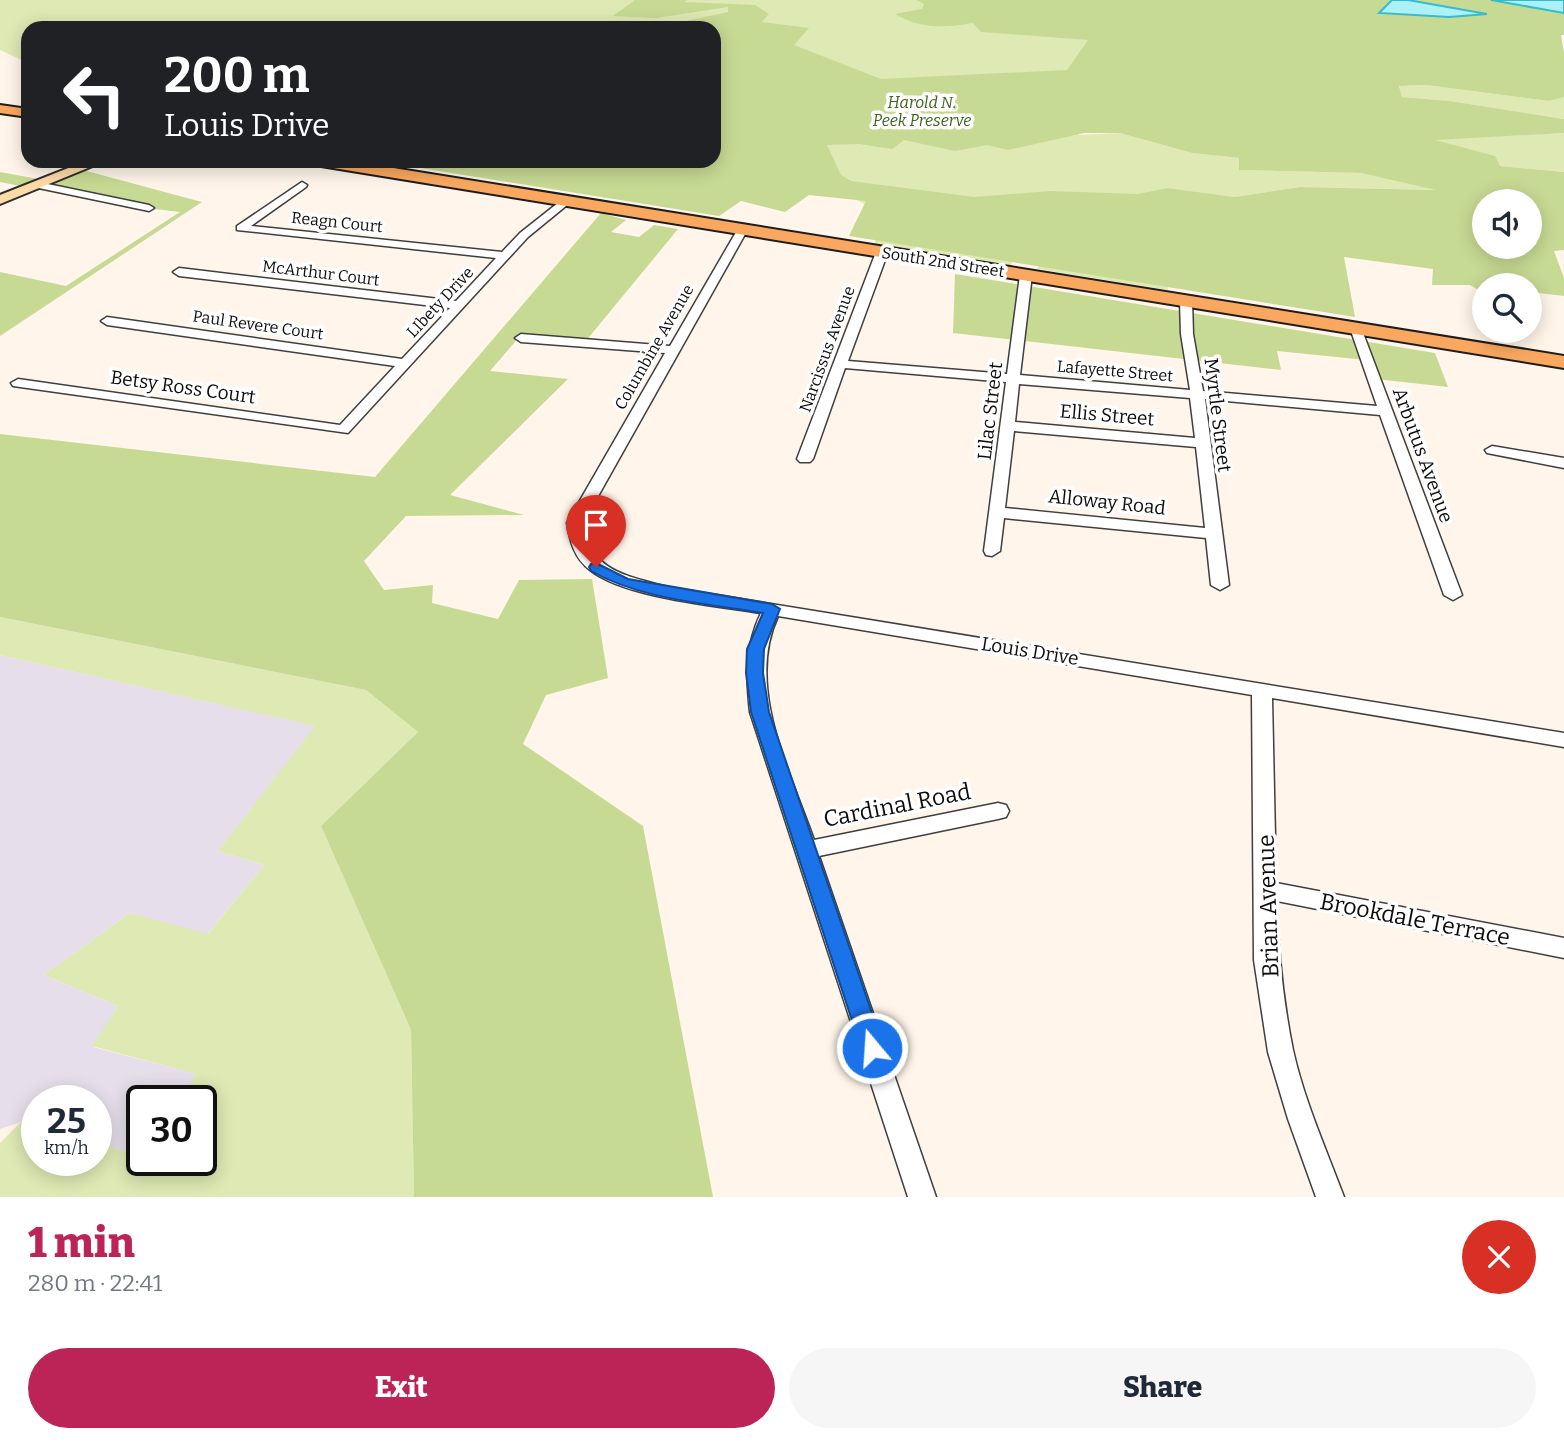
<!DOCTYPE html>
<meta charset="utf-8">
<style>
:root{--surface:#fff;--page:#f6f6f7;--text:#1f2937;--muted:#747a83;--accent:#bc2356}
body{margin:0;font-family:Bitter,serif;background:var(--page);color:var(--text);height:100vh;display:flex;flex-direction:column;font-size:26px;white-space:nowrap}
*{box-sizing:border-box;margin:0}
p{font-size:23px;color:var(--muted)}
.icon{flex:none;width:38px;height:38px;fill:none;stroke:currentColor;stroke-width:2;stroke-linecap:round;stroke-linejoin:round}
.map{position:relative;height:1197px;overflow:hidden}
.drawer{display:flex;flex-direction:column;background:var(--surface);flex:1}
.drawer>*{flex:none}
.banner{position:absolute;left:21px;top:21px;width:700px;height:147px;border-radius:21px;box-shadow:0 4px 18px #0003;background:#202124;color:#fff;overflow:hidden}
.buttons{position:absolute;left:1472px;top:189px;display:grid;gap:14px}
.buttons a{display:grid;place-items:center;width:70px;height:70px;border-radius:50%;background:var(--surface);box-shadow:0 4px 18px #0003;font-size:35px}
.speed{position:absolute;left:21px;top:1085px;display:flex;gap:14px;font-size:35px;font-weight:700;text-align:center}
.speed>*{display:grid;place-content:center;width:91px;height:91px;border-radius:50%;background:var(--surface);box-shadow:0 4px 18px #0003;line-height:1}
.speed small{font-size:18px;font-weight:400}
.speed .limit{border:4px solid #111;border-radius:10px;background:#fff;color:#111}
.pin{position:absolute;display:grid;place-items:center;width:60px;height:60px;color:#fff;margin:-72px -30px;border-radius:50% 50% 50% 0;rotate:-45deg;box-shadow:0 0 7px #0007}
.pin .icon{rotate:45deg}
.me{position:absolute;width:77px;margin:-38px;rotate:342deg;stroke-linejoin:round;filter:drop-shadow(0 0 5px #0008)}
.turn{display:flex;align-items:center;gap:24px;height:147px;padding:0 28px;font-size:32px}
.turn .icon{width:91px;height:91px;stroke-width:2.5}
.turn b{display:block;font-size:49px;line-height:60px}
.round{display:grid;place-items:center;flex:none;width:74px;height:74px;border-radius:37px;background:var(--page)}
.summary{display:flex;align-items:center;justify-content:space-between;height:119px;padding:0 28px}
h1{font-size:42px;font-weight:800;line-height:52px;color:var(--accent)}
.primary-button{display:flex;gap:14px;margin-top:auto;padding:14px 28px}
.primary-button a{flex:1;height:80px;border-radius:42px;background:var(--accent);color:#fff;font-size:28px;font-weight:800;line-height:80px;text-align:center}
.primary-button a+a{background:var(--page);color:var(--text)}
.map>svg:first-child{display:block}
</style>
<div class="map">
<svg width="1564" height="1197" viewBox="0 0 1564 1197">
<rect width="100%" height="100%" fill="#fff5ea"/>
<polygon fill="#e6dfeb" points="0,655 316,726 218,851 264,865 207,935 130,913 44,975 118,1006 93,1047 197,1074 178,1101 142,1101 142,1151 138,1156 96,1143 96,1101 37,1101 37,1126 21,1122 0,1129"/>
<g fill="#dfe9b4">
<polygon points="0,0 1125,0 1078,135 1120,133 1192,153 1239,158 1239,170 1361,173 1441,190 1300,187 1235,197 1168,188 1157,191 1168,290 1038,269 1044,192 1013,255 1010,273 872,250 885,216 824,181 714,28 234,28 164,24 138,28 28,28 28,63 0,50"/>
<polygon points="1426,85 1549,101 1564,97 1564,119 1450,101 1402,97 1399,86"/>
<polygon points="1564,133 1564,172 1499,166 1432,139"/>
<polygon points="0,617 366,690 418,732 321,826 411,1030 414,1197 0,1197 0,1143 21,1122 37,1126 37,1160 96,1160 96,1143 138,1155 142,1151 142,1160 201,1160 201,1101 178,1101 196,1074 92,1046 118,1006 44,975 130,913 208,934 264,865 218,851 315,726 0,655"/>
</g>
<g fill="#c7da93" fill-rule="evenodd">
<path d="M635 0H687L684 2 755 5 769 14 762 22 809 28 794 45 881 79 1067 70 1088 40 981 32 973 23C943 28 921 29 895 14L922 9 924 4 917 0H1491L1564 13V35H1561L1564 53V97L1549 101 1426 85 1399 86 1402 97 1450 101 1564 119V133L1435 140 1495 156 1500 166 1564 172V250L1554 251 1564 278V296L1530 292V285H1484V293L1470 285H1432L1433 269 1344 257 1355 317 849 236 866 201 809 195 785 212 741 201 719 216 377 161H714V28L629 27 677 23 728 12V7L656 18 613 16ZM1084 133H1120L1192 153 1239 158V170L1361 173 1436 190 1300 187 1235 197 1168 188 1138 194 1051 191 974 197 851 181 841 175 827 145 859 144 892 149 904 140 955 151 987 145 1008 150ZM1484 201H1530V247H1484Z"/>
<polygon points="79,169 202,202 0,336 0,272 66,286 180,212 105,203 0,182 0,172 49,181"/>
<polygon points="601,213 626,220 611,232 639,237 654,225 678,229 585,342 520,336 490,371 568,379 450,495 524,515 406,516 364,561 384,590 433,585 432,603 498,619 519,580 592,579 608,678 546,695 523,744 643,826 713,1197 414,1197 411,1030 321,826 418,732 366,690 0,617 0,434 375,477"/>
<polygon points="955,274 1435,353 1448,387 1376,379 1366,360 1277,351 1281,370 953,333"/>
</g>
<g fill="#aef0f7" stroke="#35bdce" stroke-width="2">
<polygon points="1392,0 1408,0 1487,14 1449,17 1379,13"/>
<polygon points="1491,0 1564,0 1564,13"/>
</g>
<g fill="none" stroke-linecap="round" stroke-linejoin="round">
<g stroke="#3f3f3f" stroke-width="3">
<g id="street">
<polygon points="38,182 149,205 154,208 149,211 34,187 34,183"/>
<polygon points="302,182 307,185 306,187 251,226 502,252 520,233 563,199 572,201 528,237 348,433 13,386 11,383 18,379 340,425 395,366 107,325 101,321 107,317 402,359 450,308 179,276 173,272 179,268 456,301 496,258 237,230 237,226"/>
<path d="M739 227 748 229 583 523C591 572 625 575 667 587L1564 733V747L1272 698 1276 883 1564 938V958L1277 901C1278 951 1283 1000 1293 1050 1304 1100 1326 1149 1344 1197H1316L1288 1119 1268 1052 1254 960 1252 695 778 616C745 686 790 772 814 840L998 803 1006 805 1009 811 1006 817 998 819 819 856 936 1197H908L750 712C746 677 745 646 761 613 715 605 626 598 590 570 574 558 570 541 567 523L665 353 521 342 515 338 521 334 670 346Z"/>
<path d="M882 249 888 252 848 361 1007 374 1020 275 1026 271 1032 275 1020 375 1190 390 1181 334 1180 301 1186 297 1192 301 1193 334 1203 391 1377 406 1350 328 1356 324 1360 325 1462 595 1453 600 1444 595 1380 415 1205 399 1229 585 1220 590 1211 585 1206 538 1004 518 1000 551 992 556 986 555 984 551 1006 382 845 368 813 459 810 462H800L797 459 876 252ZM1019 384 1190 398 1195 438 1015 422ZM1014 431 1196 447 1205 528 1005 508Z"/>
<polygon points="1492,446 1564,458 1564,468 1487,453 1485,450"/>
</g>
</g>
<g stroke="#2e2e2e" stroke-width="4">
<polygon id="secondary" points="86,161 105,161 0,204 0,195"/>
</g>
<g stroke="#1d1d1d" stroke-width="4">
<g id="primary">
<polygon points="0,105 28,109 28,117 0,113"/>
<polygon points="313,161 350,161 1564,356 1564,368 321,166"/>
</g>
</g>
<use href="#street" fill="#fff" fill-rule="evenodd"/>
<use href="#secondary" fill="#ffdba5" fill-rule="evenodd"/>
<use href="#primary" fill="#faa85f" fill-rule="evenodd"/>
</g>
<path fill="#1a73e8" stroke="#114b97" stroke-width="2" d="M596 563 628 579 772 604 780 609 764 649 763 673 769 712 884 1048 881 1055 872 1058 864 1055 861 1048 751 712 746 673 747 649 763 613C705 603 643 600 591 571L589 567 591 564Z"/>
<g text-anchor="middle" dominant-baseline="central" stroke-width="7" stroke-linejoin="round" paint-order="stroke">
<g font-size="16" font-style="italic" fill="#3f631c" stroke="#fff">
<text x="922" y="102">Harold N.<tspan x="922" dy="18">Peek Preserve</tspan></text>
</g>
<g font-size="16" fill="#0c0c0c" stroke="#fff">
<text transform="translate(337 222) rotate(6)">Reagn Court</text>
<text transform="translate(943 262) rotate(9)">South 2nd Street</text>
<text transform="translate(321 273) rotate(7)">McArthur Court</text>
<text transform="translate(440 302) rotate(-47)">LIbety Drive</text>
<text transform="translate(258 325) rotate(8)">Paul Revere Court</text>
<text transform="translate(654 347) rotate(-60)">Columbine Avenue</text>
<text transform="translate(827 349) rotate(-70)">Narcissus Avenue</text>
<text transform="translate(1115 371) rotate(5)">Lafayette Street</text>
</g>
<g font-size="19" fill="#0c0c0c" stroke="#fff">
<text transform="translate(183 387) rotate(8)">Betsy Ross Court</text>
<text transform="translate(990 411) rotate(-83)">Lilac Street</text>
<text transform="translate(1107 415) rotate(5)">Ellis Street</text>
<text transform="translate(1218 415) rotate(83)">Myrtle Street</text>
<text transform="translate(1423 455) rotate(70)">Arbutus Avenue</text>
<text transform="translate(1107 502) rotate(6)">Alloway Road</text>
<text transform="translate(1030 651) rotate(9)">Louis Drive</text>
</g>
<g font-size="23" fill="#0c0c0c" stroke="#fff">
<text transform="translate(897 805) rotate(-11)">Cardinal Road</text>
<text transform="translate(1268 906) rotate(-92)">Brian Avenue</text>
<text transform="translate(1415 919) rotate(11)">Brookdale Terrace</text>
</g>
</g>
</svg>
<div class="buttons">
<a><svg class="icon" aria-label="sound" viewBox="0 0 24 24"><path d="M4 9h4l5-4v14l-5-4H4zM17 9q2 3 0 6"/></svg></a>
<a><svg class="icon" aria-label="search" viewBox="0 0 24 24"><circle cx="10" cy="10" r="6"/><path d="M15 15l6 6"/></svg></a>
</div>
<div class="speed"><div>25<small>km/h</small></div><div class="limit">30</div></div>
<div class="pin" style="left:596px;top:567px;background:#d93025"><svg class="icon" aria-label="arrive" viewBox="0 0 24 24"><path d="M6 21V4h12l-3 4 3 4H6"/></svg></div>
<svg class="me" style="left:872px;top:1048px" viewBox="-20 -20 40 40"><circle r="17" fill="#1a73e8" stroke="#fff" stroke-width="3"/><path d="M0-11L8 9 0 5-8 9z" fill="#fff"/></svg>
<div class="banner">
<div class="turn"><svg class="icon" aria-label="left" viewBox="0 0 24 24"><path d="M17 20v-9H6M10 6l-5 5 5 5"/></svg><div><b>200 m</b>Louis Drive</div></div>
</div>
</div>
<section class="drawer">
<div class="summary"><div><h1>1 min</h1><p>280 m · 22:41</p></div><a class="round" style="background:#d93025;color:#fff"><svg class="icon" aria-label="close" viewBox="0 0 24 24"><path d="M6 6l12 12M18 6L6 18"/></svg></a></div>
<div class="primary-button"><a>Exit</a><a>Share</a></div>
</section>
